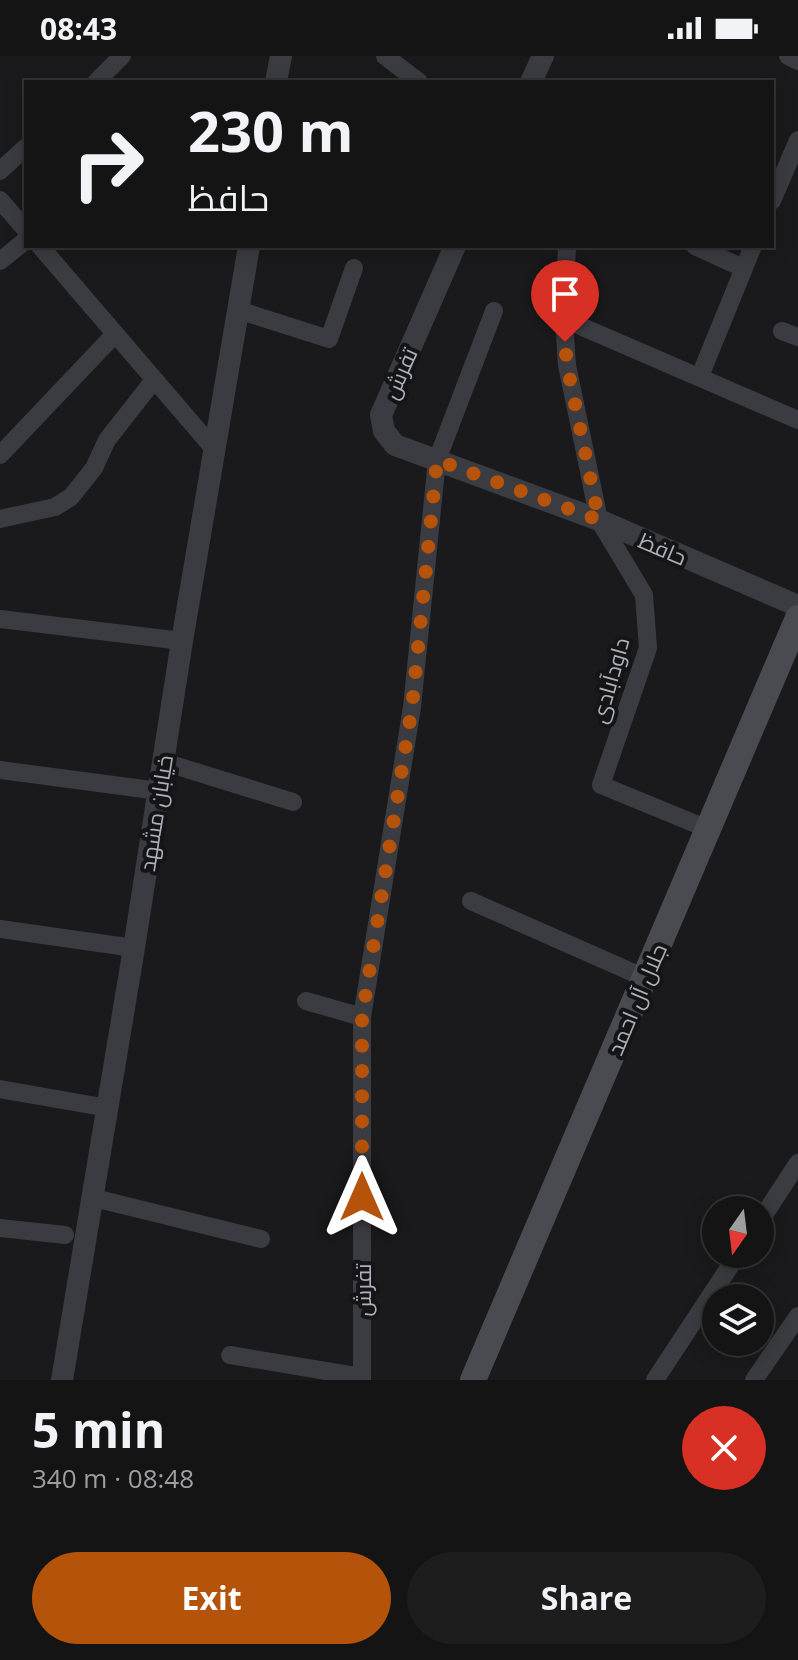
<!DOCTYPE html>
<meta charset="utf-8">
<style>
:root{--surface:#141415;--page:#1d1d1e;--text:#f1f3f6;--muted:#9d9ea0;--line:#333334;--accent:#b45309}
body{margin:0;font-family:"Open Sans",Cairo,sans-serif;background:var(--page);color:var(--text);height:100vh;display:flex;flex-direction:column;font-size:30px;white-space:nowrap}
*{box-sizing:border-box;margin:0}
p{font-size:26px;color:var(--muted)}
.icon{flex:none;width:44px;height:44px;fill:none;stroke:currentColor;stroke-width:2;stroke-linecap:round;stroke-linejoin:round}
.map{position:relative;height:1324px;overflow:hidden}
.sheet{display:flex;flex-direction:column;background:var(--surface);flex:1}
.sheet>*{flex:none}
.banner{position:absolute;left:24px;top:24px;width:750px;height:168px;border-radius:0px;box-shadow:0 4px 20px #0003,0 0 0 2px var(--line);background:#141415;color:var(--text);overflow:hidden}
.needle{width:52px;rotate:194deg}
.buttons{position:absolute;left:702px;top:1140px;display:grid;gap:16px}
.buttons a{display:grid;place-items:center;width:72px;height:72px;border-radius:50%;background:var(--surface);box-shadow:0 4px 20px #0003,0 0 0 2px var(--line);font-size:40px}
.pin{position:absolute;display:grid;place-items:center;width:68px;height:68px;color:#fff;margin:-82px -34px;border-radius:50% 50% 50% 0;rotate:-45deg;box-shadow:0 0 8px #0007}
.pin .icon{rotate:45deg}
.me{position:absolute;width:88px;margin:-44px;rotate:0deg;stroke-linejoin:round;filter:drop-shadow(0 0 6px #0008)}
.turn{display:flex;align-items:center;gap:28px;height:168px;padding:0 32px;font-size:36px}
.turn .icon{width:104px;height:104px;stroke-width:2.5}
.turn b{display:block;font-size:56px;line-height:68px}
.round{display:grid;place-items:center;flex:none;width:84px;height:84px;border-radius:42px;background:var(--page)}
.headline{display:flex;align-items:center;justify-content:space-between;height:136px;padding:0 32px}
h1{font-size:48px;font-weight:700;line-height:60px}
.button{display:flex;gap:16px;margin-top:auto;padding:16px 32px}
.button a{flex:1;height:92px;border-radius:48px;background:var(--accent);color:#fff;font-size:32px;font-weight:700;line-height:92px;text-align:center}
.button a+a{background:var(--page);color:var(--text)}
.status{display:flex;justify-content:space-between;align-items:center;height:56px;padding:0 40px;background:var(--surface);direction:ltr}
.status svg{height:22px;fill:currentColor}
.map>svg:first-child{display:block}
</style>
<div class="status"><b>08:43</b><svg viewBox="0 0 49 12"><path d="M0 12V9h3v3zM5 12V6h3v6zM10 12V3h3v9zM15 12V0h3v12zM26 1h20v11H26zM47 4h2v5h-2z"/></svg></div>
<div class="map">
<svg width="798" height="1324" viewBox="0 0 798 1324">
<rect width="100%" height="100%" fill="#1a1a1c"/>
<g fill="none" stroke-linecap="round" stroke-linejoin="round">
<g stroke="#3b3c41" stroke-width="18">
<polyline points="385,0 419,26"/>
<polyline points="788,0 798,5"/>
<polyline points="96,26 122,0"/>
<polyline points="0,115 26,91"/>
<polyline points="0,144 26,174"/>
<polyline points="772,145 798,84"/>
<polyline points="40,190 214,393"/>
<polyline points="567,190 564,263 567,309 599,464 644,539 648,592 601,729 708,773"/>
<polyline points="695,190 743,212"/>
<polyline points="0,205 26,184"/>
<polyline points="238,254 329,283 354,212"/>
<polyline points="564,263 798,364"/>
<polyline points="782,275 798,281"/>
<polyline points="700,320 753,190"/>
<polyline points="0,399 115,278"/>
<polyline points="0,463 55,451 71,441 94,412 107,384 154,324"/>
<polyline points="0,563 182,585"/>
<polyline points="164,706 293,746"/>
<polyline points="0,714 159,735"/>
<polyline points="471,845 645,922"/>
<polyline points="0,873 134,892"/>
<polyline points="306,945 362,961"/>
<polyline points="0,1033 108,1052"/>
<polyline points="94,1142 261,1183"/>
<polyline points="760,1165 798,1107"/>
<polyline points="0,1172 65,1179"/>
<polyline points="230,1299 362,1321"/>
<polyline points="362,1324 362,961 412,651 437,404 494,255"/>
<polyline points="655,1324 738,1198"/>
<polyline points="754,1324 798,1260"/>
</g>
<g stroke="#3b3c41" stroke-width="22">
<polyline points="276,26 281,0"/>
<polyline points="531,26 543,0"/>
<polyline points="455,190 381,359 384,375 395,389 599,464 798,550"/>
<polyline points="62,1324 134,892 182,585 249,190"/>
</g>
<polyline stroke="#494b51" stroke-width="26" points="473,1324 798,562"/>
</g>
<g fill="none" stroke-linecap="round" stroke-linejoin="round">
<polyline stroke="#b45309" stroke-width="14" stroke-dasharray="0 25.2" points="362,1141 362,961 412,651 437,404 599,464 567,309 565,286"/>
</g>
<g text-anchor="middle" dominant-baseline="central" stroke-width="8" stroke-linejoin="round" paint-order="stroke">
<g font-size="22" fill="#aeb1bb" stroke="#151517">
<text transform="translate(399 317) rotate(-66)">تفرش</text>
<text transform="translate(663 492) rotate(23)">حافظ</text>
<text transform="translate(609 624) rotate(-74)">داودآبادی</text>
<text transform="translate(155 757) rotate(-81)">خیابان مشهد</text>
<text transform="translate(636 943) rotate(-67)">جلال آل احمد</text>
<text transform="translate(362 1234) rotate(-90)">تفرش</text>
</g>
</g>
</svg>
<div class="buttons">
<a><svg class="needle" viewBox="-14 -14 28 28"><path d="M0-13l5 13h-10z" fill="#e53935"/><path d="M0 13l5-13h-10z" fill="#9d9ea0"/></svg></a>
<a><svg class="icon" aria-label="layers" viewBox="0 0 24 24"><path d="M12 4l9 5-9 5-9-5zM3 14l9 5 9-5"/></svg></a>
</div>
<div class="pin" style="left:565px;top:286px;background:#d93025"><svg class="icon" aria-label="arrive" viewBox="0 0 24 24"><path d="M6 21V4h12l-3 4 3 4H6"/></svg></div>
<svg class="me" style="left:362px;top:1141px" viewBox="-20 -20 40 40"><path d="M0-17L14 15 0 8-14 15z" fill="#b45309" stroke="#fff" stroke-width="4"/></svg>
<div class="banner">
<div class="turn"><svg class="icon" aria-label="right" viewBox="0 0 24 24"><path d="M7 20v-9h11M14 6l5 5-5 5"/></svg><div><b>230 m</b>حافظ</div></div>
</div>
</div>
<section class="sheet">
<div class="headline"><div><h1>5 min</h1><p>340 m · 08:48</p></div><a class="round" style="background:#d93025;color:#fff"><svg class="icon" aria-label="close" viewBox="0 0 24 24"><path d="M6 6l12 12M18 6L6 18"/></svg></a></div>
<div class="button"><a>Exit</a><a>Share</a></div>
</section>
